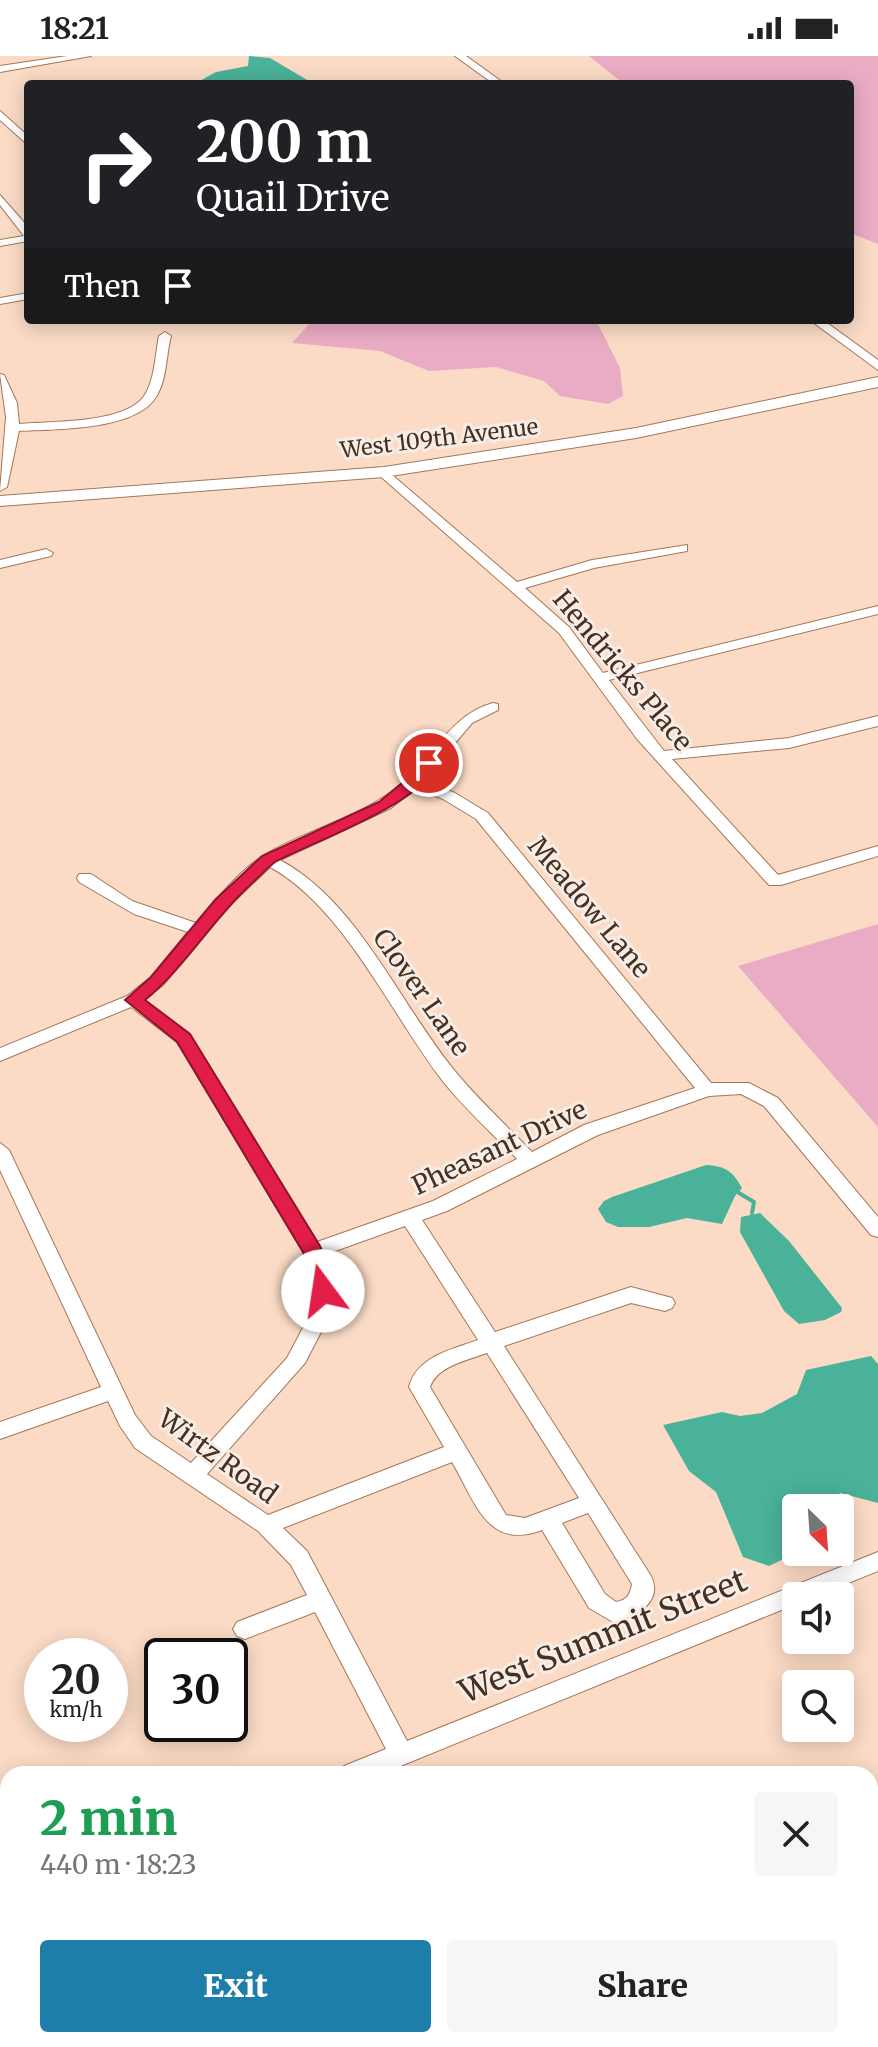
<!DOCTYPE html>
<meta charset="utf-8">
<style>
:root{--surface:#fff;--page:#f6f6f6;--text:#222;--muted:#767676;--accent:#1e7eaa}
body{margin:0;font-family:Merriweather,serif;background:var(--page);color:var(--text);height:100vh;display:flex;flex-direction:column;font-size:30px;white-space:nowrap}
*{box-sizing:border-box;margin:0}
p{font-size:26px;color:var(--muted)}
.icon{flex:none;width:44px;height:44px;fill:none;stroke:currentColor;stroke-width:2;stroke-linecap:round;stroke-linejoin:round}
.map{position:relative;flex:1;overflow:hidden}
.sheet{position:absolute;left:0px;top:1710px;width:878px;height:282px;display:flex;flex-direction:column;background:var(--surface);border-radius:24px 24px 0 0;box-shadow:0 4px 20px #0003}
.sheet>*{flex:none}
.guide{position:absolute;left:24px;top:24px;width:830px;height:244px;border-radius:8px;box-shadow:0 4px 20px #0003;background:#202124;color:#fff;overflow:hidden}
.needle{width:52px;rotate:155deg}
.tools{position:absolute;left:782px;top:1438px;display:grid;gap:16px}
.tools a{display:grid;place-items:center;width:72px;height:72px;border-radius:8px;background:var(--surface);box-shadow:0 4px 20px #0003;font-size:40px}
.speed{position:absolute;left:24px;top:1582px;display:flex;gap:16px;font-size:40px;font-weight:700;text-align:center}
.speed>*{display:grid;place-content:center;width:104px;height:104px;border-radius:50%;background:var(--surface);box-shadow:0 4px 20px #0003;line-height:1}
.speed small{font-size:20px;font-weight:400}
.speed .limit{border:4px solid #111;border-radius:12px;background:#fff;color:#111}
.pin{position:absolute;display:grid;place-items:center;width:68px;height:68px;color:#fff;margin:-34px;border:4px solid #fff;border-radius:50%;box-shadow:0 2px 8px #0007}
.me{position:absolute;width:88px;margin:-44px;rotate:346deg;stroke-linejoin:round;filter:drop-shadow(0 0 6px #0008)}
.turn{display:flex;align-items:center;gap:28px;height:168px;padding:0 40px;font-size:36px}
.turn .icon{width:104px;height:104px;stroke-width:2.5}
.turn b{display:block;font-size:56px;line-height:68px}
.then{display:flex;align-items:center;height:76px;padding:0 40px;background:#0003;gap:16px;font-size:30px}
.round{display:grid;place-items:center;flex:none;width:84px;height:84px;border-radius:8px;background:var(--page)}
.overview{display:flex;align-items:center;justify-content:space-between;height:136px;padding:0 40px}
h1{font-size:48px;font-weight:800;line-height:60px;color:#1e9e55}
.button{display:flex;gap:16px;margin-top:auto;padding:16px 40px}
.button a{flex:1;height:92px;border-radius:8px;background:var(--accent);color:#fff;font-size:32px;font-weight:800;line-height:92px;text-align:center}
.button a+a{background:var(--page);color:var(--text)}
.status{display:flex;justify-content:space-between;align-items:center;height:56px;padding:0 40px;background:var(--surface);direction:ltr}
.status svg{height:22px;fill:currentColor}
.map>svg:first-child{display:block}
</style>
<div class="status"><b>18:21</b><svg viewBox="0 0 49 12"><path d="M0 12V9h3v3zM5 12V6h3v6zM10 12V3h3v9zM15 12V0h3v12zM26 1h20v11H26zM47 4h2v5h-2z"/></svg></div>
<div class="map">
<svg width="878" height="1991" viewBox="0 0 878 1991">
<rect width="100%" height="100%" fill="#fbdbc6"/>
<g fill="#eaacc4">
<polygon points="589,0 878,0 878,188 850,177 850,28 624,28"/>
<polygon points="313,264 596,264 620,312 623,340 608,348 560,340 544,325 496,311 429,315 380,295 292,287"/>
<polygon points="878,868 878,1071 738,910"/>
</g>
<g fill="#4ab298">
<polygon points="249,0 270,2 314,28 194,28 216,16 248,10"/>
<path d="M706 1109C725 1110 733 1115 742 1132L735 1140 722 1168 687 1162 649 1171H618L606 1166 598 1153 604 1145 612 1141Z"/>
<polygon points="760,1157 789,1185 842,1252 841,1256 825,1264 799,1268 784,1255 740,1176 741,1161"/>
<polygon points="871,1300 878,1308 878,1447 840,1437 828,1452 796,1452 798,1496 769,1510 743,1501 716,1436 689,1415 663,1369 722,1356 740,1360 762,1357 797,1338 806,1314"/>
</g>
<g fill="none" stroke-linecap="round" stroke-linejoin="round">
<polyline stroke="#4ab298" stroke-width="4" points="739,1137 754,1146 752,1157"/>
<g stroke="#a57656" stroke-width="2">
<g id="minor">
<polygon points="67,0 91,0 0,16 0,10"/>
<polygon points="455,0 466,0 505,28 494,28"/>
<polygon points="0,55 28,80 28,89 0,64"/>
<polygon points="0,139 28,171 28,185 0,190 0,184 24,180 0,149"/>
<polygon points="28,237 28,243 0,248 0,242"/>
<polygon points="810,264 823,264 878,304 878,314"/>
<path d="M165 276 171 280C166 299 167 324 156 341 135 375 54 373 19 375L7 431 0 435 6 361 0 318 4 319 17 347 19 368C50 365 125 368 144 340 155 324 155 299 159 280Z"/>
<polygon points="384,412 517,526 592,504 687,489 687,495 594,512 525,532 569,571 603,617 878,550 878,558 609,624 664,695 789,682 878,660 878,670 789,692 672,703 778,819 878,790 878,800 781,829 769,829 637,683 559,577 379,419 378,416"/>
<polygon points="46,493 53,497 51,500 0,512 0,504"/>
<path d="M493 647 498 648V654L472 667 424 724 455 737 488 757 711 1027H749L778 1042 878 1161V1181L871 1179 764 1050 741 1038 709 1040 598 1079 447 1155 422 1164 495 1276 631 1231 672 1242 675 1247 672 1252 665 1255 631 1247 504 1290 651 1520C664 1547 634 1562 613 1566L589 1552 542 1474C487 1495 475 1445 452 1406L283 1472 307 1495 407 1685 878 1496V1515L816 1540H796V1548L381 1718H341L344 1710 386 1693 315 1556 245 1583 237 1580 233 1573 237 1566 307 1539 291 1509 258 1475 135 1392 120 1370 108 1345 0 1383V1366L101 1331 0 1114V1087L9 1094 135 1359 151 1380 191 1407 287 1302 314 1251 311 1218 303 1196 177 986 131 951 0 1005V992L127 940 151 921 188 876 134 858 79 826 77 822 79 818H91L132 845 196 867C216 844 239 814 266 798 312 771 368 760 407 723 436 697 452 658 493 647ZM416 732 443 743 476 763 695 1032 584 1069 532 1096C508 1071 482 1047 459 1020 401 952 360 847 280 804L391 752ZM270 811C345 852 392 961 445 1028 467 1055 493 1078 517 1103L433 1145 317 1186 189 978 144 944 163 929 227 852ZM405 1170 478 1284C451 1294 417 1300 409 1331L444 1391 268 1459 207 1418 305 1307 334 1251 331 1218 324 1199ZM487 1297 579 1442 525 1462 506 1459 430 1331C437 1310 468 1304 487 1297ZM588 1457 632 1528C630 1539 627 1544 616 1546L605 1538 562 1467Z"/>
<polygon points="8,1848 8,1872 0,1875 0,1851"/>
</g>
</g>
<g stroke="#a57656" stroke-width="2">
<polygon id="major" points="878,321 878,331 636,382 384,421 0,450 0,440 384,411 636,372"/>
</g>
<use href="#minor" fill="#fff" fill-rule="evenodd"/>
<use href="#major" fill="#fff" fill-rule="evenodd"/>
</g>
<path fill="#e11d48" stroke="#92132f" stroke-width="2" d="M429 702 434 704C442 740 303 790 275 806 266 813 257 823 248 831 211 866 184 912 145 944L190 978 320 1190C327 1205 336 1224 330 1240H315C309 1227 308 1210 303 1196L177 986 125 944 151 921 215 844 262 800 379 746 408 722 423 704Z"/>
<g text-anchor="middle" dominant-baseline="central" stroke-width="6" stroke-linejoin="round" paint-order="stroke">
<g font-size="22" fill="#453123" stroke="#f8ede6">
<text transform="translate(439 382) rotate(-7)">West 109th Avenue</text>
</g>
<g font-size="26" fill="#453123" stroke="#f8ede6">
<text transform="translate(623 614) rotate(50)">Hendricks Place</text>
<text transform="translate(590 851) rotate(50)">Meadow Lane</text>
<text transform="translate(422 936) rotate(55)">Clover Lane</text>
<text transform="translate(499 1091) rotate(-25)">Pheasant Drive</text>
<text transform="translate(218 1400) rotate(36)">Wirtz Road</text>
</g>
<g font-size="32" fill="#453123" stroke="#f8ede6">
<text transform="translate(603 1580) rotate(-22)">West Summit Street</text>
</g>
</g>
</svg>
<div class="tools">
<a><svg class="needle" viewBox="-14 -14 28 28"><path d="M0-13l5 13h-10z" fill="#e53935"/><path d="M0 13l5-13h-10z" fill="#767676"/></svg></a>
<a><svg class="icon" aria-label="sound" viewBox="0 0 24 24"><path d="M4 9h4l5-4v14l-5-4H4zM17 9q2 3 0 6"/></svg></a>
<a><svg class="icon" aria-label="search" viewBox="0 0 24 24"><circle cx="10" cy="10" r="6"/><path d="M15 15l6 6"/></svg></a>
</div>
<div class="speed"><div>20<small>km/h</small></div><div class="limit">30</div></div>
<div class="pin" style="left:429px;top:707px;background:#d93025"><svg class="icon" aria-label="arrive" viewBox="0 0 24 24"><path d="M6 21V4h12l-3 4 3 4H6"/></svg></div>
<svg class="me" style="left:323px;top:1235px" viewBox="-20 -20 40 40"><circle r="19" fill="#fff"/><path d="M0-13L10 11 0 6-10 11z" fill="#e11d48"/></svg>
<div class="guide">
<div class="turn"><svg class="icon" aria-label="right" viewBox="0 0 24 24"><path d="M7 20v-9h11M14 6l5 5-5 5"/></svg><div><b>200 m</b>Quail Drive</div></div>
<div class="then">Then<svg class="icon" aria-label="arrive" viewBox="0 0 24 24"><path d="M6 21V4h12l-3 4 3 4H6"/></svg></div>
</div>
<section class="sheet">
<div class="overview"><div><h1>2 min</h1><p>440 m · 18:23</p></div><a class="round"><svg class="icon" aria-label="close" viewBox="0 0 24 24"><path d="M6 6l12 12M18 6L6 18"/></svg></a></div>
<div class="button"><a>Exit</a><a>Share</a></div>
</section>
</div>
